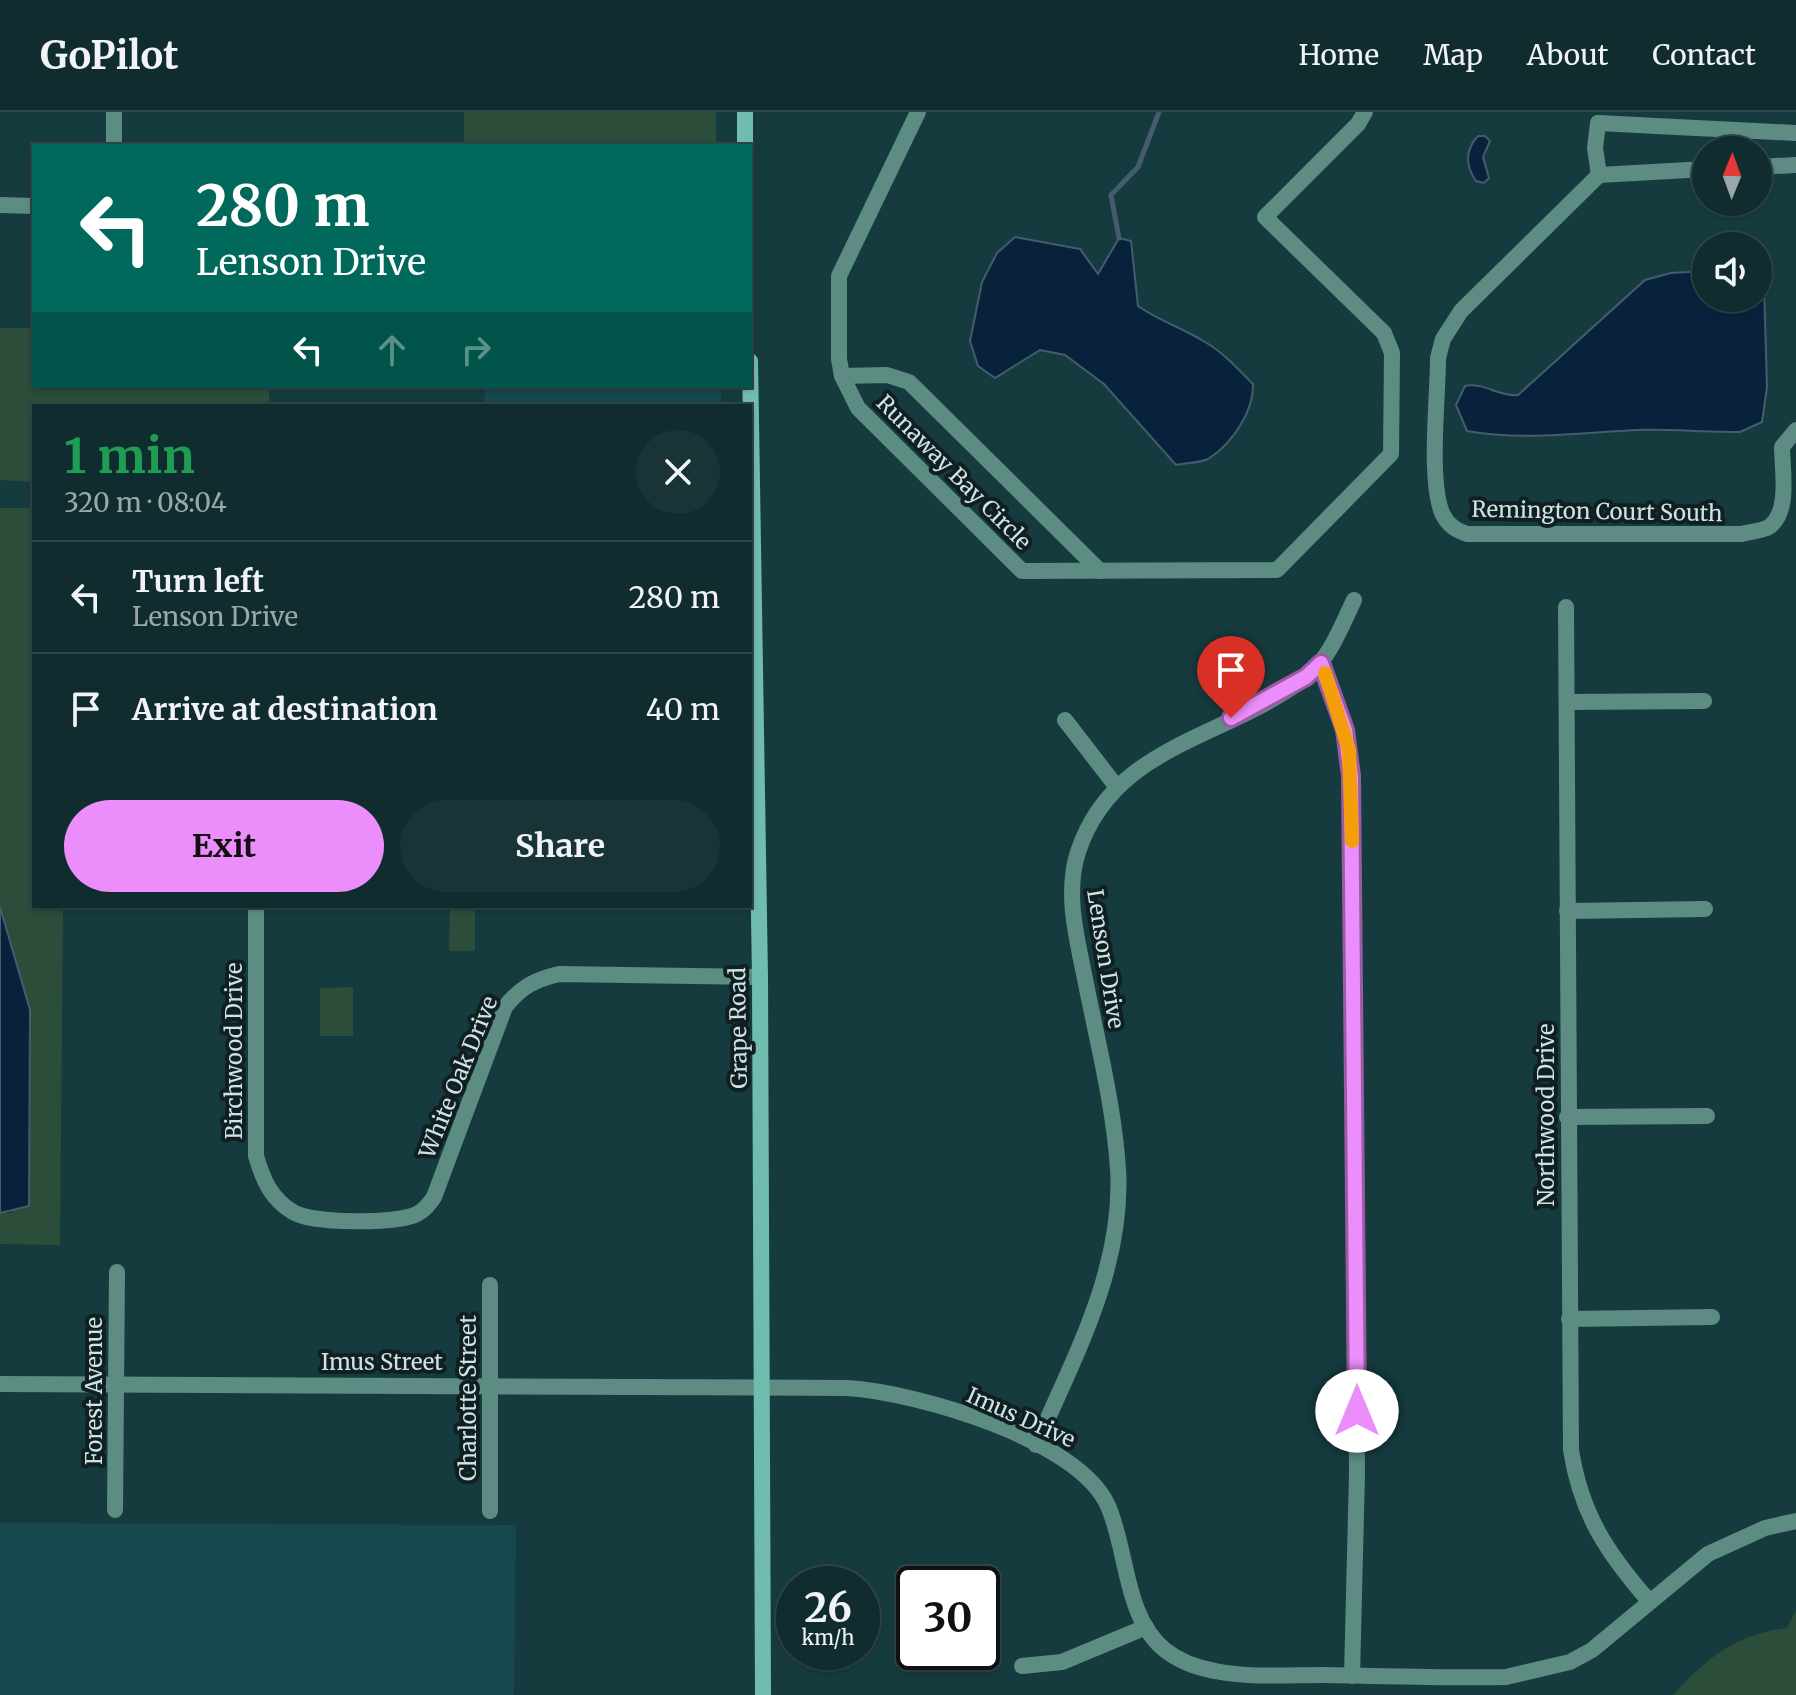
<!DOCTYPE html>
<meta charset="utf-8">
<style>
:root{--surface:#102c2f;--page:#193437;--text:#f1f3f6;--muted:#9ca7aa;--line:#30484b;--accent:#eb8dfb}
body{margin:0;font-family:Merriweather,serif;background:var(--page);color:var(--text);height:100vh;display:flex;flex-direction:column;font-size:30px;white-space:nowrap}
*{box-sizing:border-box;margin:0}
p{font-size:26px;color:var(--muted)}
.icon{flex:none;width:44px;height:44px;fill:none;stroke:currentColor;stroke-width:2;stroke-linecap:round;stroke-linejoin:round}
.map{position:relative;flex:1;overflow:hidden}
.side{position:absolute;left:32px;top:292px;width:720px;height:504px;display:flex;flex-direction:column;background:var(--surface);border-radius:0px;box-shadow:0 2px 6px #0004,0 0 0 2px var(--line)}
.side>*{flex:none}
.hud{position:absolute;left:32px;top:32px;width:720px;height:244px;border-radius:0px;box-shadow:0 2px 6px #0004,0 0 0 2px var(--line);background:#00695c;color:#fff;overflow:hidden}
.needle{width:52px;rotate:1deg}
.fabs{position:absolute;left:1692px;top:24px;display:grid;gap:16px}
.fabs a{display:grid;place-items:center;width:80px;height:80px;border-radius:50%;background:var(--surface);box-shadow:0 2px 6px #0004,0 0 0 2px var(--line);font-size:40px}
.speed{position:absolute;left:776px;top:1454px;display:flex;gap:16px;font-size:40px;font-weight:700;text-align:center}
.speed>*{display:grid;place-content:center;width:104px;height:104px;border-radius:50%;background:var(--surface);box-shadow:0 2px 6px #0004,0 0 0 2px var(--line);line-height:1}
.speed small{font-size:20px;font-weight:400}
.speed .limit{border:4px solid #111;border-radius:12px;background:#fff;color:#111}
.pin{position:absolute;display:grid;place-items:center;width:68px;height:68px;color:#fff;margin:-82px -34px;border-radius:50% 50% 50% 0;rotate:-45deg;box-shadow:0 0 8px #0007}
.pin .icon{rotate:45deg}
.me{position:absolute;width:88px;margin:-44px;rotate:0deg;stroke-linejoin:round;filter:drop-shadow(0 0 6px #0008)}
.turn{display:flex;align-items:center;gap:28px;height:168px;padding:0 32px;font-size:36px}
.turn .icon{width:104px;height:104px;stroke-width:2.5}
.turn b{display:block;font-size:56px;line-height:68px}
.lanes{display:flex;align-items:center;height:76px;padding:0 32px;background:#0003;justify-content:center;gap:40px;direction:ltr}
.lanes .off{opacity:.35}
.round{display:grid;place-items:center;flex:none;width:84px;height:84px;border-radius:42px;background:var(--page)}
.overview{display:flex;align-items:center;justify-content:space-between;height:136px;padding:0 32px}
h1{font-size:48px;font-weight:700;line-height:60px;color:#1e9e55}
.button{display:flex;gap:16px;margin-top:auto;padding:16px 32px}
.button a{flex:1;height:92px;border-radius:48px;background:var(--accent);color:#111;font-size:32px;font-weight:700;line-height:92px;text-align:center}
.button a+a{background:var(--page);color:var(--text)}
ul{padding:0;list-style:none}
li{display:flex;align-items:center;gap:24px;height:112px;padding:0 32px;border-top:2px solid var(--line)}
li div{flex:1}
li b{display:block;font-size:30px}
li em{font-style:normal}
header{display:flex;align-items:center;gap:48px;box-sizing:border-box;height:112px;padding:0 40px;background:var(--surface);border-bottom:2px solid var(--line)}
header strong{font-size:38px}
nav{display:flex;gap:44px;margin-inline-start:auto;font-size:28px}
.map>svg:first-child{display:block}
</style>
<header>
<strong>GoPilot</strong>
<nav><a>Home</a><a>Map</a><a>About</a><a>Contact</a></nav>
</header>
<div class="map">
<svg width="1796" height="1583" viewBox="0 0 1796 1583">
<rect width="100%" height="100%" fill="#163b3f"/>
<g fill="#17484d">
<rect x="485" y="274" width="236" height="20"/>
<polygon points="0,1411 516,1413 514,1583 0,1583"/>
</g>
<g fill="#2c4d3a">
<rect x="464" y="0" width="252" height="34"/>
<polygon points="0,216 34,216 34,274 269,274 269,294 34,294 34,370 0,368"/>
<polygon points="0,396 34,396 34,794 63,794 60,1133 0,1132 0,1101 12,1101 0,795"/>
<polygon points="450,794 475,794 475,839 449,839"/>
<polygon points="353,875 353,924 320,924 320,876"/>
<path d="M1796 1498V1583H1673C1707 1546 1735 1522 1787 1516Z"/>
</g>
<g fill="#09223b" stroke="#445c6e" stroke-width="2">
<path d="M1478 24H1485L1490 29 1483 45 1489 66 1484 71 1476 69C1465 53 1465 38 1478 24Z"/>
<path d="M1015 125 1080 137 1098 162 1119 126 1131 129 1138 194C1159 209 1183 216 1205 230 1224 241 1238 257 1253 272 1254 299 1232 332 1208 347 1200 351 1185 351 1176 353L1104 272 1065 243 1040 238 995 266 978 254 970 229 982 170 997 141Z"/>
<path d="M1706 159V186H1758V163L1764 174 1767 275 1762 310 1740 320C1705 320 1670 317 1635 318 1580 321 1521 329 1467 319L1456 293 1465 274C1485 270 1498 285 1518 283L1645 168 1671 161Z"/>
<polygon points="0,795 30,898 29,1094 0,1101"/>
</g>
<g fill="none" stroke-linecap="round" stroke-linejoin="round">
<polyline stroke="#445c6e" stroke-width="5" points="1119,126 1111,83 1138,55 1159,0"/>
<g stroke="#5d8c83" stroke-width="16">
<polyline points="918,0 839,164 839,247 842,264 858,296 1022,459 1277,458 1391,342 1392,241 1384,221 1265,105 1358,12 1365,0"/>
<polyline points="1598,11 1796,21"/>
<polyline points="1598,11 1595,36 1599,63"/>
<polyline points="114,34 114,0"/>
<polyline points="1758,55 1796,53"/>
<path d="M1599 63 1461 199 1443 227 1438 246C1438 285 1428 372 1443 403 1449 414 1456 418 1467 422H1742C1749 420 1760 419 1767 416 1791 403 1782 357 1782 335L1796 318"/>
<polyline points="1599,63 1706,57"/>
<polyline points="0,93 34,94"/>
<polyline points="842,264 887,263 909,270 1100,459"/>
<path d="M1566 495 1571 1338C1581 1402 1607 1441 1649 1489"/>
<polyline points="1321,551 1345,618 1351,664 1357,1361 1352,1564"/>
<polyline points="1567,590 1704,589"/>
<polyline points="1065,608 1116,674"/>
<path d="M256 794V1044C263 1068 271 1087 293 1100 312 1112 396 1112 417 1102 425 1098 429 1092 434 1085L505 895C521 875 534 868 559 862L760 865"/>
<polyline points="1567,799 1705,797"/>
<polyline points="1567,1005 1707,1004"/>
<polyline points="490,1173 490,1399"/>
<polyline points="1569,1207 1712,1205"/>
<path d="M0 1272 847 1276C915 1280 1079 1327 1108 1394 1128 1439 1124 1505 1165 1538 1179 1549 1198 1556 1215 1559 1250 1566 1288 1563 1324 1563 1385 1564 1445 1566 1506 1565L1570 1550 1592 1538 1708 1442 1765 1416 1796 1409"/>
<path d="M1036 1333C1074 1245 1124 1156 1118 1057 1114 995 1098 932 1086 872 1078 830 1064 783 1078 740 1114 631 1227 627 1306 565 1330 546 1341 515 1354 488"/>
<polyline points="115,1398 117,1160"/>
<polyline points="1022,1554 1062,1550 1146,1515"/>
</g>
<g stroke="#70bdaf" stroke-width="16">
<polyline points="745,0 745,34"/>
<polyline points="750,249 760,865 763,1583"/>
</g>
</g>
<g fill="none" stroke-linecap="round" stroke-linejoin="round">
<g stroke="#995ca3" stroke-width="20">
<polyline id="route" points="1231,606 1306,565 1321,551 1345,618 1351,664 1357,1299"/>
</g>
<use href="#route" stroke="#eb8dfb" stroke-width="14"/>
<polyline stroke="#f59e0b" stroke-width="14" points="1325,561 1349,638 1352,729"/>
</g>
<g text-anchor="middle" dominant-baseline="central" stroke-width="8" stroke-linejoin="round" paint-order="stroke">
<g font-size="22" fill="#cfe3e5" stroke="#101f21">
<text transform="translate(954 360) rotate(45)">Runaway Bay Circle</text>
<text transform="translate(1597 399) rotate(1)">Remington Court South</text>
<text transform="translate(1106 847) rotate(81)">Lenson Drive</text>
<text transform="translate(738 916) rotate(-91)">Grape Road</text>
<text transform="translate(234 939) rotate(-90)">Birchwood Drive</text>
<text transform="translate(458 965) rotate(-68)">White Oak Drive</text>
<text transform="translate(1546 1003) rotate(-90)">Northwood Drive</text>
<text x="382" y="1250">Imus Street</text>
<text transform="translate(94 1279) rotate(-90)">Forest Avenue</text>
<text transform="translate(468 1286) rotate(-90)">Charlotte Street</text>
<text transform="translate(1021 1305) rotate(24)">Imus Drive</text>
</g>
</g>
</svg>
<div class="fabs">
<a><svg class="needle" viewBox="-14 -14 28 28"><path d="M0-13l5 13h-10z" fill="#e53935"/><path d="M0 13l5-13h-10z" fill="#9ca7aa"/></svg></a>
<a><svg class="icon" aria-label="sound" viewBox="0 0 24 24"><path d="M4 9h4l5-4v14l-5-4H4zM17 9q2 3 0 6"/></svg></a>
</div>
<div class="speed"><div>26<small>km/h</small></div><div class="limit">30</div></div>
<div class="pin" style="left:1231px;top:606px;background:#d93025"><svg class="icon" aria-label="arrive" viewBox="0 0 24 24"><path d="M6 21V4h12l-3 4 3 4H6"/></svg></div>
<svg class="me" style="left:1357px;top:1299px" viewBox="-20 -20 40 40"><circle r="19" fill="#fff"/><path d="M0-13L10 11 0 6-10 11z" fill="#eb8dfb"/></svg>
<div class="hud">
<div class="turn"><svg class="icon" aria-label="left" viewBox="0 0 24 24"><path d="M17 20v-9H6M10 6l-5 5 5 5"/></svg><div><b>280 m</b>Lenson Drive</div></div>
<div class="lanes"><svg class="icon" aria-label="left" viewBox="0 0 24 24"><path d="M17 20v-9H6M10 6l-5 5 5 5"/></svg><svg class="icon off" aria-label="ahead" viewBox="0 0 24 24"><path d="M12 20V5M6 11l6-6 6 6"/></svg><svg class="icon off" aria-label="right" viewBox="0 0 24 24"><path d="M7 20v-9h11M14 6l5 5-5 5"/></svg></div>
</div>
<section class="side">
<div class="overview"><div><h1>1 min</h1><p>320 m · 08:04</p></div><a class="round"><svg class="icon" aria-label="close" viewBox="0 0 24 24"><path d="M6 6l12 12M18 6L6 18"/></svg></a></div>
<ul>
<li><svg class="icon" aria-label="left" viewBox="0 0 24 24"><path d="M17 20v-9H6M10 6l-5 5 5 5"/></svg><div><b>Turn left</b><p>Lenson Drive</p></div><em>280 m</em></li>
<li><svg class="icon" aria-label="arrive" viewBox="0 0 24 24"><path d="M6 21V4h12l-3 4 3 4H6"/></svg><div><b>Arrive at destination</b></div><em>40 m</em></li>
</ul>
<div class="button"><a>Exit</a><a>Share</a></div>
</section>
</div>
